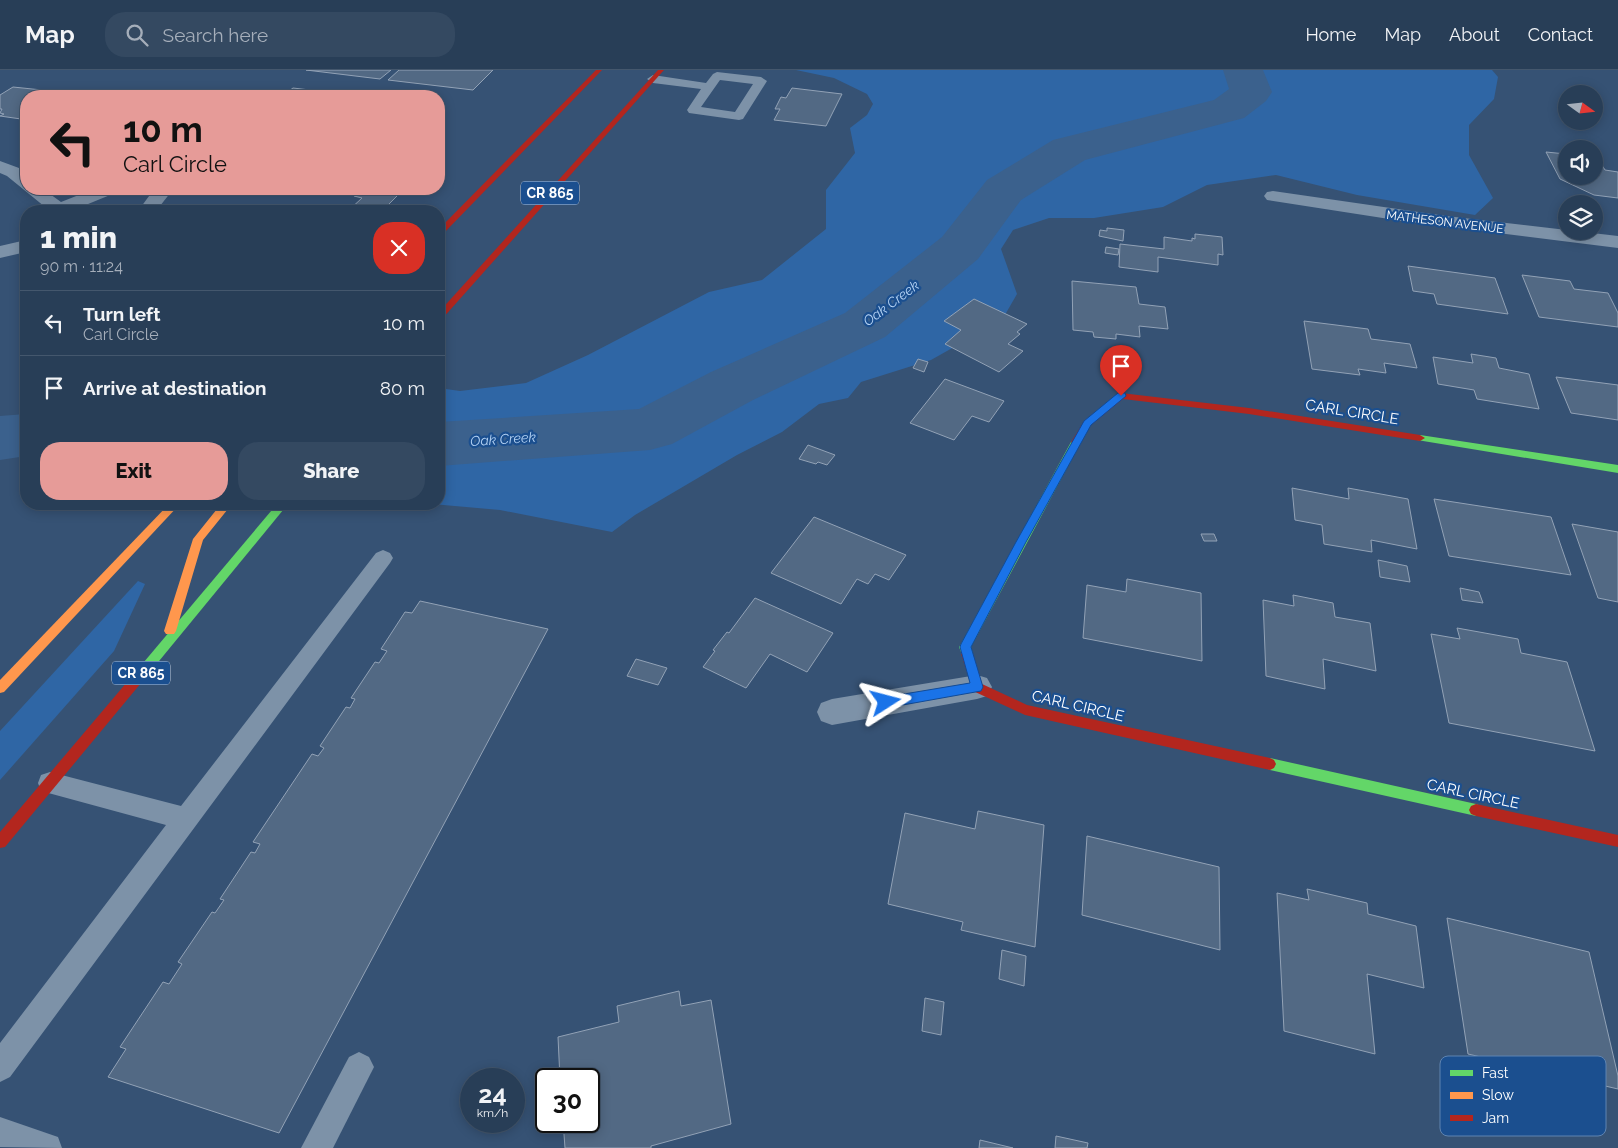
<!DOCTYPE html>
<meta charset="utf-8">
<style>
:root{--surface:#283e57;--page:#344961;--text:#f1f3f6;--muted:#a5aeba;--line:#44576d;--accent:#e69b98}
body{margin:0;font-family:Raleway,sans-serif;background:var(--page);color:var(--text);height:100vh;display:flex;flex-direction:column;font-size:19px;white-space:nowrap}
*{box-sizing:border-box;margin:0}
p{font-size:16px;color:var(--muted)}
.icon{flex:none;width:28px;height:28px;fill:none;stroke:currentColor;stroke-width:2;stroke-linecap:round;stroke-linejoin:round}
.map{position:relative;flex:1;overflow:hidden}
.side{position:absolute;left:20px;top:135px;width:425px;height:305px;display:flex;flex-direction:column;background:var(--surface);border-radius:20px;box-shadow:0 2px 12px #0003,0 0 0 1px var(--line)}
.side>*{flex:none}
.top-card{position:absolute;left:20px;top:20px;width:425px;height:105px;border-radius:20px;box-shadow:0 2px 12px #0003,0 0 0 1px var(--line);background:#e69b98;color:#111;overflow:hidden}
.needle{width:32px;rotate:105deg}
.controls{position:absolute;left:1558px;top:15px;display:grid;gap:10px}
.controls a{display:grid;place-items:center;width:45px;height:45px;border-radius:50%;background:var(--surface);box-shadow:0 2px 12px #0003,0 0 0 1px var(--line);font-size:25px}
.speed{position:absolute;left:460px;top:998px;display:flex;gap:10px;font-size:25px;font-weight:700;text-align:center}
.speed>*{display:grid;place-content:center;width:65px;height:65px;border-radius:50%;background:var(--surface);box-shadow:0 2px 12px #0003,0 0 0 1px var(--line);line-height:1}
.speed small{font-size:12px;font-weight:400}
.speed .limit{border:2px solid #111;border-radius:8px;background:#fff;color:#111}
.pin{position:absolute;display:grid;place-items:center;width:42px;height:42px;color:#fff;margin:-51px -21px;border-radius:50% 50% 50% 0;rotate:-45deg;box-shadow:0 0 5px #0007}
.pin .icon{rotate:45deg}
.me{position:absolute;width:55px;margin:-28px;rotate:81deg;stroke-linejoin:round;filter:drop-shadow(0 0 4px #0008)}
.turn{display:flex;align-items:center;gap:18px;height:105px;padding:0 20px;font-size:22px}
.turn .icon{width:65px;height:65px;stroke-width:2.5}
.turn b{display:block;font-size:35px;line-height:42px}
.round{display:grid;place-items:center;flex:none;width:52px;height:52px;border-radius:20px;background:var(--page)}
.overview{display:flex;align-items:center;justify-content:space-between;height:85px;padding:0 20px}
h1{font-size:30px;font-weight:800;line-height:38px}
.action{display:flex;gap:10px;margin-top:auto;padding:10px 20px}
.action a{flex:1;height:58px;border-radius:20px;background:var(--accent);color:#111;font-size:20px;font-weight:800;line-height:58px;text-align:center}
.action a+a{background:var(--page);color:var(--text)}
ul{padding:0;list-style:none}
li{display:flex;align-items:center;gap:15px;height:65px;padding:0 20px;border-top:1px solid var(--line)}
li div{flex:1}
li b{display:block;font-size:19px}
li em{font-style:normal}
header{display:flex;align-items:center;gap:30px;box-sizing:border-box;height:70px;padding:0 25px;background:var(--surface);border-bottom:1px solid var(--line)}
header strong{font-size:24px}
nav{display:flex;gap:28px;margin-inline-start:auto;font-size:18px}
.search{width:350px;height:45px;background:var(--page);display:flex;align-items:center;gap:12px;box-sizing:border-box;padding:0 18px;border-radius:20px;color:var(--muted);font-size:19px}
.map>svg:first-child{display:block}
</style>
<header>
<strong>Map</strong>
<div class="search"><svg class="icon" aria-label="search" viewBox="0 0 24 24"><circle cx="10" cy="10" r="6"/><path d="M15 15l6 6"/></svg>Search here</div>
<nav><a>Home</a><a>Map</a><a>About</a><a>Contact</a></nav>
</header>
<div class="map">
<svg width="1618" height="1078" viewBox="0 0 1618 1078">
<rect width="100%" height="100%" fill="#365274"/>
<g fill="#2f66a5">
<polygon points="796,0 1492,0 1498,7 1494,29 1469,55 1469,85 1493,128 1475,145 1357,125 1276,105 1207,115 1163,137 1094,148 1049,148 1013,160 1001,179 1017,224 1002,250 931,290 861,312 848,328 819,334 782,362 737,385 635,445 612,462 500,440 432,434 439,434 439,318 460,321 526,313 588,285 709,222 762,210 826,159 826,120 855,83 850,58 867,45 873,34 867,24 834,8"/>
<polygon points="138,511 145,514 114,581 0,710 0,661"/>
</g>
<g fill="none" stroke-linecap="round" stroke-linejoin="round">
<g fill="#3b618d" fill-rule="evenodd">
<polygon points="1223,0 1263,0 1272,22 1266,31 1244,48 1085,90 1021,130 978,189 885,267 753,330 672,374 650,380 439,396 439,352 639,339 711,302 845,243 942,167 987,110 1053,70 1214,30 1229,19"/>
<polygon points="26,344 26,386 0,390 0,346"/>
</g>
</g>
<g fill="#526984" stroke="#92a2b6">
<polygon points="306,0 391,0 380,9"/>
<polygon points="399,0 493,0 473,20 388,10"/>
<polygon points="13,17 42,20 35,25 49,26 26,26 26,45 21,49 0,46 4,44 0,43 2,39 0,39 0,25"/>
<polygon points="293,18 310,20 302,26 282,26"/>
<polygon points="792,18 842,24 826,56 774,50 780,39 775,39 781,27 786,28"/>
<polygon points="1546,82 1566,84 1566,106 1594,106 1594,87 1597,87 1605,100 1618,102 1618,128 1594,125 1560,109"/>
<polygon points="362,119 404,119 382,141 348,141 362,128 354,126"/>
<polygon points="1107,158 1124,160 1123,171 1099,166 1100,160 1107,161"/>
<polygon points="1195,164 1222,167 1223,185 1218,184 1218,195 1158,187 1158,202 1119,197 1120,174 1164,179 1164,167 1192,171 1192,168 1195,169"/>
<polygon points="1106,177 1119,179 1118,185 1105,183"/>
<polygon points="1408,196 1495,208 1508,244 1437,234 1434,224 1413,221"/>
<polygon points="1522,205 1570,211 1574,219 1608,223 1618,243 1618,257 1539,247"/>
<polygon points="1072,211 1136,217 1139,234 1165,237 1168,259 1139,256 1140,267 1116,264 1116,269 1094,267 1093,262 1073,260"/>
<polygon points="974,229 1027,254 1017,262 1020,264 1008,274 1023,281 999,302 945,274 961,260 944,251"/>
<polygon points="1304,251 1368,259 1371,269 1410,274 1417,298 1384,293 1386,303 1358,299 1360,305 1312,299"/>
<polygon points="1471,284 1496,288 1499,298 1529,304 1539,339 1477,329 1474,320 1438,314 1433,287 1473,293"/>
<polygon points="918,289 928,292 924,302 913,298"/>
<polygon points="1556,307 1618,315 1618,350 1571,343"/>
<polygon points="945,309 1004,331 989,352 972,346 954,370 910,353"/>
<polygon points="808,375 835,385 827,395 818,392 816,394 799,389"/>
<polygon points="1292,418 1349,429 1348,418 1408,429 1417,479 1371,470 1372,482 1324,474 1322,455 1295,450"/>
<polygon points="1434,429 1551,447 1571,505 1449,486"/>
<polygon points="814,447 906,485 889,510 875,504 868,514 857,509 841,534 771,503"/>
<polygon points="1572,454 1618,462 1618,532 1598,528"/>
<polygon points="1201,464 1214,464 1217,471 1204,471"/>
<polygon points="1378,490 1407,496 1410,512 1380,507"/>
<polygon points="1127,509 1201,523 1202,591 1083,568 1087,515 1126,522"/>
<polygon points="1460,518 1479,522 1483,533 1462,530"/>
<polygon points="1293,525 1333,533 1335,547 1370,553 1376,601 1323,589 1325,619 1266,606 1263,530 1294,536"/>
<polygon points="755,528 833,563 807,602 770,584 746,618 703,597 715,581 713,580 727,562 729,563"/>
<polygon points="420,531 548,559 279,1063 108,1007 126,979 120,977 163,912 169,914 182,894 178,892 212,842 215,843 224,830 220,829 251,782 255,783 260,774 253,772 312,684 318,686 324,678 320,676 346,637 350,638 355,629 351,628 375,592 379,593 387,581 381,579 405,542 412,543"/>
<polygon points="1457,558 1518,569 1521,583 1567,592 1595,681 1449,653 1431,564 1460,569"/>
<polygon points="636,589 667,598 658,615 627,606"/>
<polygon points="978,741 1044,755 1035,877 961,860 963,852 888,834 905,743 975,759"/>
<polygon points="1087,766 1219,797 1220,880 1082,845"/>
<polygon points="1307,819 1367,833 1368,844 1416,856 1424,918 1367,904 1375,984 1284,961 1277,823 1309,830"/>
<polygon points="1447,848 1589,882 1618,1006 1618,1019 1468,984"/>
<polygon points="1002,880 1026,886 1024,916 999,909"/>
<polygon points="679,921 681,936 711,930 731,1054 651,1076 651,1078 565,1078 563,1051 589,1051 589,1009 560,1009 558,967 619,952 617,936"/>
<polygon points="925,928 944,932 941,965 922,961"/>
<polygon points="1056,1066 1088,1073 1087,1078 1055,1078"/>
<polygon points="980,1070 1013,1078 979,1078"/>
</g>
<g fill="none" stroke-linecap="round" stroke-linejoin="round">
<g fill="#7d92a8" fill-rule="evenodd">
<path d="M717 2 761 7 767 11 743 49 739 50 689 43 687 40 701 19 653 13 647 9 653 5 706 13 713 4ZM720 10 753 14 735 42 701 37Z"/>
<polygon points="383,480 390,483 393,488 390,493 10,1007 0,1012 0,973 166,755 41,721 38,713 41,705 50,702 181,736 376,483"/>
<polygon points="359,982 369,987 374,997 333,1078 301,1078 349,987"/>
<polygon points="0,1047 58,1067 62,1078 0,1077"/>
</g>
<g fill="#7d92a8" fill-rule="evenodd">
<polygon points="0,91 19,98 26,105 26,119 43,119 61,132 94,119 118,119 115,123 71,141 50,141 7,106 0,103"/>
<polygon points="150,119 169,119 171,122 156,141 138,141 152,122"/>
<polygon points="1273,121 1446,146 1618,166 1618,178 1402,151 1267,130 1264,126 1267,122"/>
<polygon points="26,170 26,182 0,188 0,176"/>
<polygon points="977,605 987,608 992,617 987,626 977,629 832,655 821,651 817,642 821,633 832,629"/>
</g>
<g fill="#63d668" fill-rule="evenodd">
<polygon points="1420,365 1618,395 1618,403 1417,370 1415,368 1417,366"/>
<polygon points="1076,369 1081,372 971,577 973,584 971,587 967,589 963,587 959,577 961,574 1071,372"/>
<polygon points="277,434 288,434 141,613 137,614 133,613 131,609 133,605"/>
<polygon points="1270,688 1476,734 1481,736 1483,740 1481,744 1476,746 1270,700 1266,698 1264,694 1266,690"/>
</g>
<g fill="#ff974d" fill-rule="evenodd">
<polygon points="169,434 180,434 4,622 0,623 0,610"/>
<polygon points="221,434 232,434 203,470 176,561 174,564 166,564 164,561 193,469"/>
</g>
<g fill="#b3261e" fill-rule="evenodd">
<polygon points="596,0 602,0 442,165 439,165 439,159"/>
<polygon points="658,0 664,0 442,249 439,250 439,242"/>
<polygon points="1121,323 1249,338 1420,365 1425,368 1420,371 1249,344 1123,329 1091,355 1079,374 1073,374 1071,372 1084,351"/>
<polygon points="967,579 971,581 973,584 982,614 1027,635 1270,688 1274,690 1276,694 1274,698 1270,700 1025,645 973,621 961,584 963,581"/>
<polygon points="137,604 141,605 143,609 141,613 5,777 0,778 0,762 133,605"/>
<polygon points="1476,734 1618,765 1618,777 1476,746 1471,744 1469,740 1471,736"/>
</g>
</g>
<polygon fill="#1a73e8" stroke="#114b97" points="1118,323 1125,323 1126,326 1091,355 1026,472 971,577 983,617 981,621 886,638 882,636 880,632 882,629 886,627 970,613 960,577 961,574 1016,472 1084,351"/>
<g text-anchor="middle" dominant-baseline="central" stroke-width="4.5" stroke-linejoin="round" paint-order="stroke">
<g font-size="12" fill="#fff" stroke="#1b4f8f">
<text transform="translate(1445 152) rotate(7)">MATHESON AVENUE</text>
</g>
<g fill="#1b4f8f" stroke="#bbcadd" stroke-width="1">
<rect x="521" y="111.5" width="58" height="23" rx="4"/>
<rect x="112" y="591.5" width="58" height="23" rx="4"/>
</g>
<g font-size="14" font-weight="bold" fill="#fff">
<text x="550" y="123">CR 865</text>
<text x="141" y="603">CR 865</text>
</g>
<g font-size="14" font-style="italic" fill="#b5d3f5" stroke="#1b4f8f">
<text transform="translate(891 233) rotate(-37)">Oak Creek</text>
<text transform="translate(503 369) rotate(-4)">Oak Creek</text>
</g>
<g font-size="15" fill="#fff" stroke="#1b4f8f">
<text transform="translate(1352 342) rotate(9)">CARL CIRCLE</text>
<text transform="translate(1078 636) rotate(13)">CARL CIRCLE</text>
<text transform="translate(1473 724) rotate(12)">CARL CIRCLE</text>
</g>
</g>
<rect x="1440" y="986" width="166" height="80" rx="8" fill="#1b4f8f" stroke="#5f84b1" stroke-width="1"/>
<rect x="1450" y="1000" width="23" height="6" fill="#63d668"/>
<rect x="1450" y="1022" width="23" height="7" fill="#ff974d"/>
<rect x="1450" y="1045" width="23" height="6" fill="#b3261e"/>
<g font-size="14" fill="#fff">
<text x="1482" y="1008">Fast</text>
<text x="1482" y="1030">Slow</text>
<text x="1482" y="1053">Jam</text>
</g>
</svg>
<div class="controls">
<a><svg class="needle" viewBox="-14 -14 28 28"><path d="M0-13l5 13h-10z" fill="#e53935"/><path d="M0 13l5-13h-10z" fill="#a5aeba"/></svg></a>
<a><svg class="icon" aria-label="sound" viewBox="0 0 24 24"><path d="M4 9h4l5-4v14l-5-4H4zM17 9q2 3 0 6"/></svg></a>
<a><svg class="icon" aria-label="layers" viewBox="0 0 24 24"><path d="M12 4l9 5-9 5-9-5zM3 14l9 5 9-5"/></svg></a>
</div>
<div class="speed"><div>24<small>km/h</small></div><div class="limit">30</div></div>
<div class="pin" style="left:1121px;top:326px;background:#d93025"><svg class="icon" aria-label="arrive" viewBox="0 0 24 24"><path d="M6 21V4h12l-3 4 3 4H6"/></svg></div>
<svg class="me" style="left:886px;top:632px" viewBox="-20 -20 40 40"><path d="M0-17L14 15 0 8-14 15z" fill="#1a73e8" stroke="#fff" stroke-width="4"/></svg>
<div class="top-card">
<div class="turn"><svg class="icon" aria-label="left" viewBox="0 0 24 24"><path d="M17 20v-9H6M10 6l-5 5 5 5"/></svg><div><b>10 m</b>Carl Circle</div></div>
</div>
<section class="side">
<div class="overview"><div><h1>1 min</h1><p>90 m · 11:24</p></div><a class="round" style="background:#d93025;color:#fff"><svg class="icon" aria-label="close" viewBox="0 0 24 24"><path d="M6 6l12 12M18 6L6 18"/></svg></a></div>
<ul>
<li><svg class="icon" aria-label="left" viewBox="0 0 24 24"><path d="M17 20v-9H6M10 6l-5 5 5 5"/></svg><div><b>Turn left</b><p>Carl Circle</p></div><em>10 m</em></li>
<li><svg class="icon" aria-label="arrive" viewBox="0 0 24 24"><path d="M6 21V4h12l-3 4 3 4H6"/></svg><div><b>Arrive at destination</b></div><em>80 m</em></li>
</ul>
<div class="action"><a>Exit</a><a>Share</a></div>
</section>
</div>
